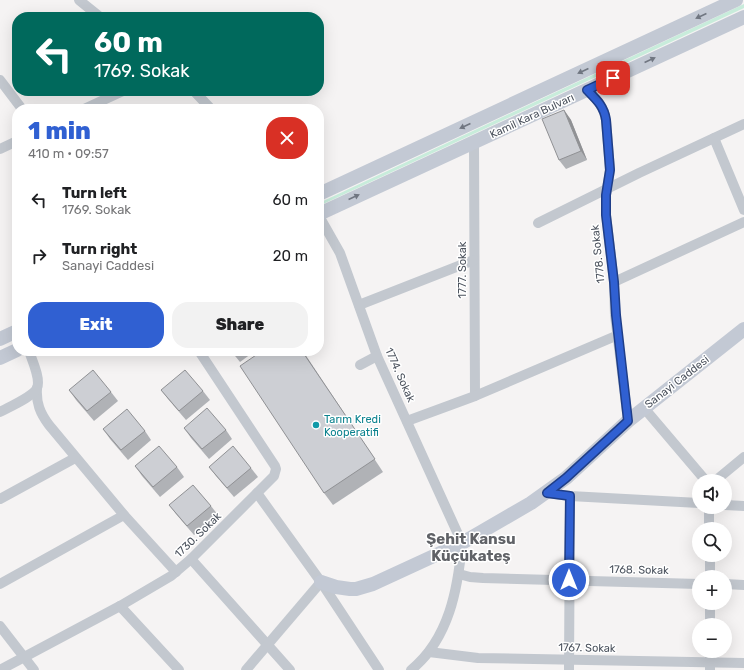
<!DOCTYPE html>
<meta charset="utf-8">
<style>
:root{--surface:#fff;--page:#f2f2f2;--text:#202124;--muted:#757577;--accent:#3060d2}
body{margin:0;font-family:Rubik,sans-serif;background:var(--page);color:var(--text);height:100vh;display:flex;flex-direction:column;font-size:15px;white-space:nowrap}
*{box-sizing:border-box;margin:0}
p{font-size:13px;color:var(--muted)}
.icon{flex:none;width:22px;height:22px;fill:none;stroke:currentColor;stroke-width:2;stroke-linecap:round;stroke-linejoin:round}
.map{position:relative;flex:1;overflow:hidden}
.side{position:absolute;left:12px;top:104px;width:312px;height:252px;display:flex;flex-direction:column;background:var(--surface);border-radius:16px;box-shadow:0 4px 16px #0002}
.side>*{flex:none}
.top-card{position:absolute;left:12px;top:12px;width:312px;height:84px;border-radius:16px;box-shadow:0 4px 16px #0002;background:#00695c;color:#fff;overflow:hidden}
.tools{position:absolute;left:692px;top:474px;display:grid;gap:8px}
.tools a{display:grid;place-items:center;width:40px;height:40px;border-radius:50%;background:var(--surface);box-shadow:0 4px 16px #0002;font-size:20px}
.pin{position:absolute;display:grid;place-items:center;width:34px;height:34px;color:#fff;margin:-17px;border-radius:8px;box-shadow:0 2px 6px #0006}
.me{position:absolute;width:44px;margin:-22px;rotate:0deg;stroke-linejoin:round;filter:drop-shadow(0 0 3px #0008)}
.turn{display:flex;align-items:center;gap:14px;height:84px;padding:0 16px;font-size:18px}
.turn .icon{width:52px;height:52px;stroke-width:2.5}
.turn b{display:block;font-size:28px;line-height:34px}
.round{display:grid;place-items:center;flex:none;width:42px;height:42px;border-radius:16px;background:var(--page)}
.overview{display:flex;align-items:center;justify-content:space-between;height:68px;padding:0 16px}
h1{font-size:24px;font-weight:800;line-height:30px;color:var(--accent)}
.button{display:flex;gap:8px;margin-top:auto;padding:8px 16px}
.button a{flex:1;height:46px;border-radius:16px;background:var(--accent);color:#fff;font-size:16px;font-weight:800;line-height:46px;text-align:center}
.button a+a{background:var(--page);color:var(--text)}
ul{padding:0;list-style:none}
li{display:flex;align-items:center;gap:12px;height:56px;padding:0 16px}
li div{flex:1}
li b{display:block;font-size:15px}
li em{font-style:normal}
.map>svg:first-child{display:block}
</style>
<div class="map">
<svg width="744" height="670" viewBox="0 0 744 670">
<rect width="100%" height="100%" fill="#f5f3f3"/>
<polygon fill="#c8ecdb" points="744,4 744,8 319,206 319,203"/>
<g fill="none" stroke-linecap="round" stroke-linejoin="round">
<g stroke="#c3c8cf" stroke-width="10">
<polyline points="79,0 100,17"/>
<polyline points="0,80 22,109"/>
<path d="M587 90C596 99 604 106 606 120L610 170 606 195V215L614 282 615 315 628 421"/>
<polyline points="194,91 211,109"/>
<polyline points="84,109 123,91"/>
<polyline points="714,138 744,210"/>
<polyline points="474,143 475,396"/>
<polyline points="0,149 17,141"/>
<path d="M319 216 340 253 377 356 462 543C458 589 449 639 411 670"/>
<polyline points="538,223 639,173 744,124"/>
<polyline points="614,282 744,222"/>
<polyline points="359,305 474,260"/>
<polyline points="360,365 377,356"/>
<path d="M37 388C36 403 40 413 49 425L124 515 176 572"/>
<polyline points="644,408 706,481"/>
<path d="M0 412C9 407 34 396 37 388 41 379 32 360 29 351"/>
<polyline points="407,421 475,396 618,335"/>
<polyline points="715,481 744,457"/>
<polyline points="257,493 321,582 379,670"/>
<polyline points="547,493 570,496 699,503"/>
<polyline points="0,499 75,458"/>
<polyline points="725,505 744,506"/>
<polyline points="709,507 709,529"/>
<polyline points="710,555 710,577"/>
<polyline points="191,559 290,670"/>
<polyline points="459,574 470,577 483,578 699,584"/>
<polyline points="0,584 124,515"/>
<polyline points="725,584 744,585"/>
<polyline points="710,603 710,625"/>
<polyline points="120,606 179,670"/>
<polyline points="0,626 34,670"/>
<polyline points="429,652 478,658 744,663"/>
<polyline points="0,670 120,606 171,576 191,559 274,476 276,469 275,466 199,351"/>
<polyline points="246,670 321,582"/>
<polyline points="569,670 570,496"/>
<polyline points="710,670 710,651"/>
</g>
<g stroke="#c3c9d4" stroke-width="14">
<polyline points="319,194 736,0"/>
<polyline points="319,214 744,17"/>
<polyline points="0,339 17,331"/>
<polyline points="0,358 17,350"/>
<polyline points="321,582 336,587 350,589 356,589 373,584 462,543 531,503 566,478 628,421 744,329"/>
</g>
</g>
<g fill="#b0b2b6">
<polygon points="564,110 571,120 587,160 566,169 559,160"/>
<polygon points="231,351 255,351 240,362"/>
<polygon points="262,351 303,351 383,472 333,505 324,493"/>
<polygon points="69,390 111,392 118,401 94,421 76,400"/>
<polygon points="161,390 203,391 210,400 186,420 168,399"/>
<polygon points="184,428 226,430 232,439 209,459 191,438"/>
<polygon points="103,429 145,431 151,440 128,460 110,439"/>
<polygon points="135,466 177,467 184,477 160,497 142,476"/>
<polygon points="209,467 251,468 258,477 234,497 216,476"/>
<polygon points="169,505 211,506 218,515 194,535 176,514"/>
</g>
<polygon fill="#909194" points="564,110 571,120 587,160 581,151"/>
<g fill="#cdcfd4" stroke="#909194">
<polygon points="564,110 581,151 559,160 542,119"/>
<polygon points="262,351 302,351 375,459 324,493 240,366"/>
<polygon points="93,370 111,392 87,411 69,390"/>
<polygon points="185,370 203,391 179,411 161,390"/>
<polygon points="207,408 226,430 202,449 184,428"/>
<polygon points="127,409 145,431 121,450 103,429"/>
<polygon points="159,446 177,467 153,487 135,466"/>
<polygon points="233,446 251,468 227,488 209,467"/>
<polygon points="193,485 211,506 187,526 169,505"/>
</g>
<defs><path id="oneway-solid" d="M-6-.8H1V-3.2L6.5 0L1 3.2V.8H-6Z"/></defs>
<g fill="#707681">
<use href="#oneway-solid" transform="translate(701 16) rotate(155)"/>
<use href="#oneway-solid" transform="translate(650 60) rotate(-25)"/>
<use href="#oneway-solid" transform="translate(583 71) rotate(155)"/>
<use href="#oneway-solid" transform="translate(465 126) rotate(155)"/>
<use href="#oneway-solid" transform="translate(354 197) rotate(-25)"/>
</g>
<g fill="none" stroke-linecap="round" stroke-linejoin="round">
<g stroke="#1f3e88" stroke-width="10">
<path id="route" d="M569 580 570 496 547 493 566 478 628 421 616 315 614 282 606 215V195L610 170 606 120C604 106 596 99 587 90L613 78"/>
</g>
<use href="#route" stroke="#3060d2" stroke-width="7"/>
</g>
<circle fill="#0f9aa8" stroke="#fff" stroke-width="1.5" cx="316" cy="425" r="4"/>
<g text-anchor="middle" dominant-baseline="central" stroke-width="3" stroke-linejoin="round" paint-order="stroke">
<g font-size="11" fill="#4c535e" stroke="#fff">
<text transform="translate(532 116) rotate(-25)">Kamil Kara Bulvarı</text>
<text transform="translate(598 254) rotate(-96)">1778. Sokak</text>
<text transform="translate(462 270) rotate(-90)">1777. Sokak</text>
<text transform="translate(400 375) rotate(66)">1774. Sokak</text>
<text transform="translate(677 382) rotate(-38)">Sanayi Caddesi</text>
<text transform="translate(198 535) rotate(-44)">1730. Sokak</text>
<text transform="translate(639 570) rotate(1)">1768. Sokak</text>
<text transform="translate(587 648) rotate(1)">1767. Sokak</text>
</g>
<g font-size="11" fill="#0d838f" stroke="#fff" text-anchor="start">
<text x="324" y="419">Tarım Kredi<tspan x="324" dy="13">Kooperatifi</tspan></text>
</g>
<g font-size="15" font-weight="bold" fill="#606267" stroke="#fff">
<text x="471" y="539">Şehit Kansu<tspan x="471" dy="17">Küçükateş</tspan></text>
</g>
</g>
</svg>
<div class="tools">
<a><svg class="icon" aria-label="sound" viewBox="0 0 24 24"><path d="M4 9h4l5-4v14l-5-4H4zM17 9q2 3 0 6"/></svg></a>
<a><svg class="icon" aria-label="search" viewBox="0 0 24 24"><circle cx="10" cy="10" r="6"/><path d="M15 15l6 6"/></svg></a>
<a>+</a>
<a>−</a>
</div>
<div class="pin" style="left:613px;top:78px;background:#d93025"><svg class="icon" aria-label="arrive" viewBox="0 0 24 24"><path d="M6 21V4h12l-3 4 3 4H6"/></svg></div>
<svg class="me" style="left:569px;top:580px" viewBox="-20 -20 40 40"><circle r="17" fill="#3060d2" stroke="#fff" stroke-width="3"/><path d="M0-11L8 9 0 5-8 9z" fill="#fff"/></svg>
<div class="top-card">
<div class="turn"><svg class="icon" aria-label="left" viewBox="0 0 24 24"><path d="M17 20v-9H6M10 6l-5 5 5 5"/></svg><div><b>60 m</b>1769. Sokak</div></div>
</div>
<section class="side">
<div class="overview"><div><h1>1 min</h1><p>410 m · 09:57</p></div><a class="round" style="background:#d93025;color:#fff"><svg class="icon" aria-label="close" viewBox="0 0 24 24"><path d="M6 6l12 12M18 6L6 18"/></svg></a></div>
<ul>
<li><svg class="icon" aria-label="left" viewBox="0 0 24 24"><path d="M17 20v-9H6M10 6l-5 5 5 5"/></svg><div><b>Turn left</b><p>1769. Sokak</p></div><em>60 m</em></li>
<li><svg class="icon" aria-label="right" viewBox="0 0 24 24"><path d="M7 20v-9h11M14 6l5 5-5 5"/></svg><div><b>Turn right</b><p>Sanayi Caddesi</p></div><em>20 m</em></li>
</ul>
<div class="button"><a>Exit</a><a>Share</a></div>
</section>
</div>
